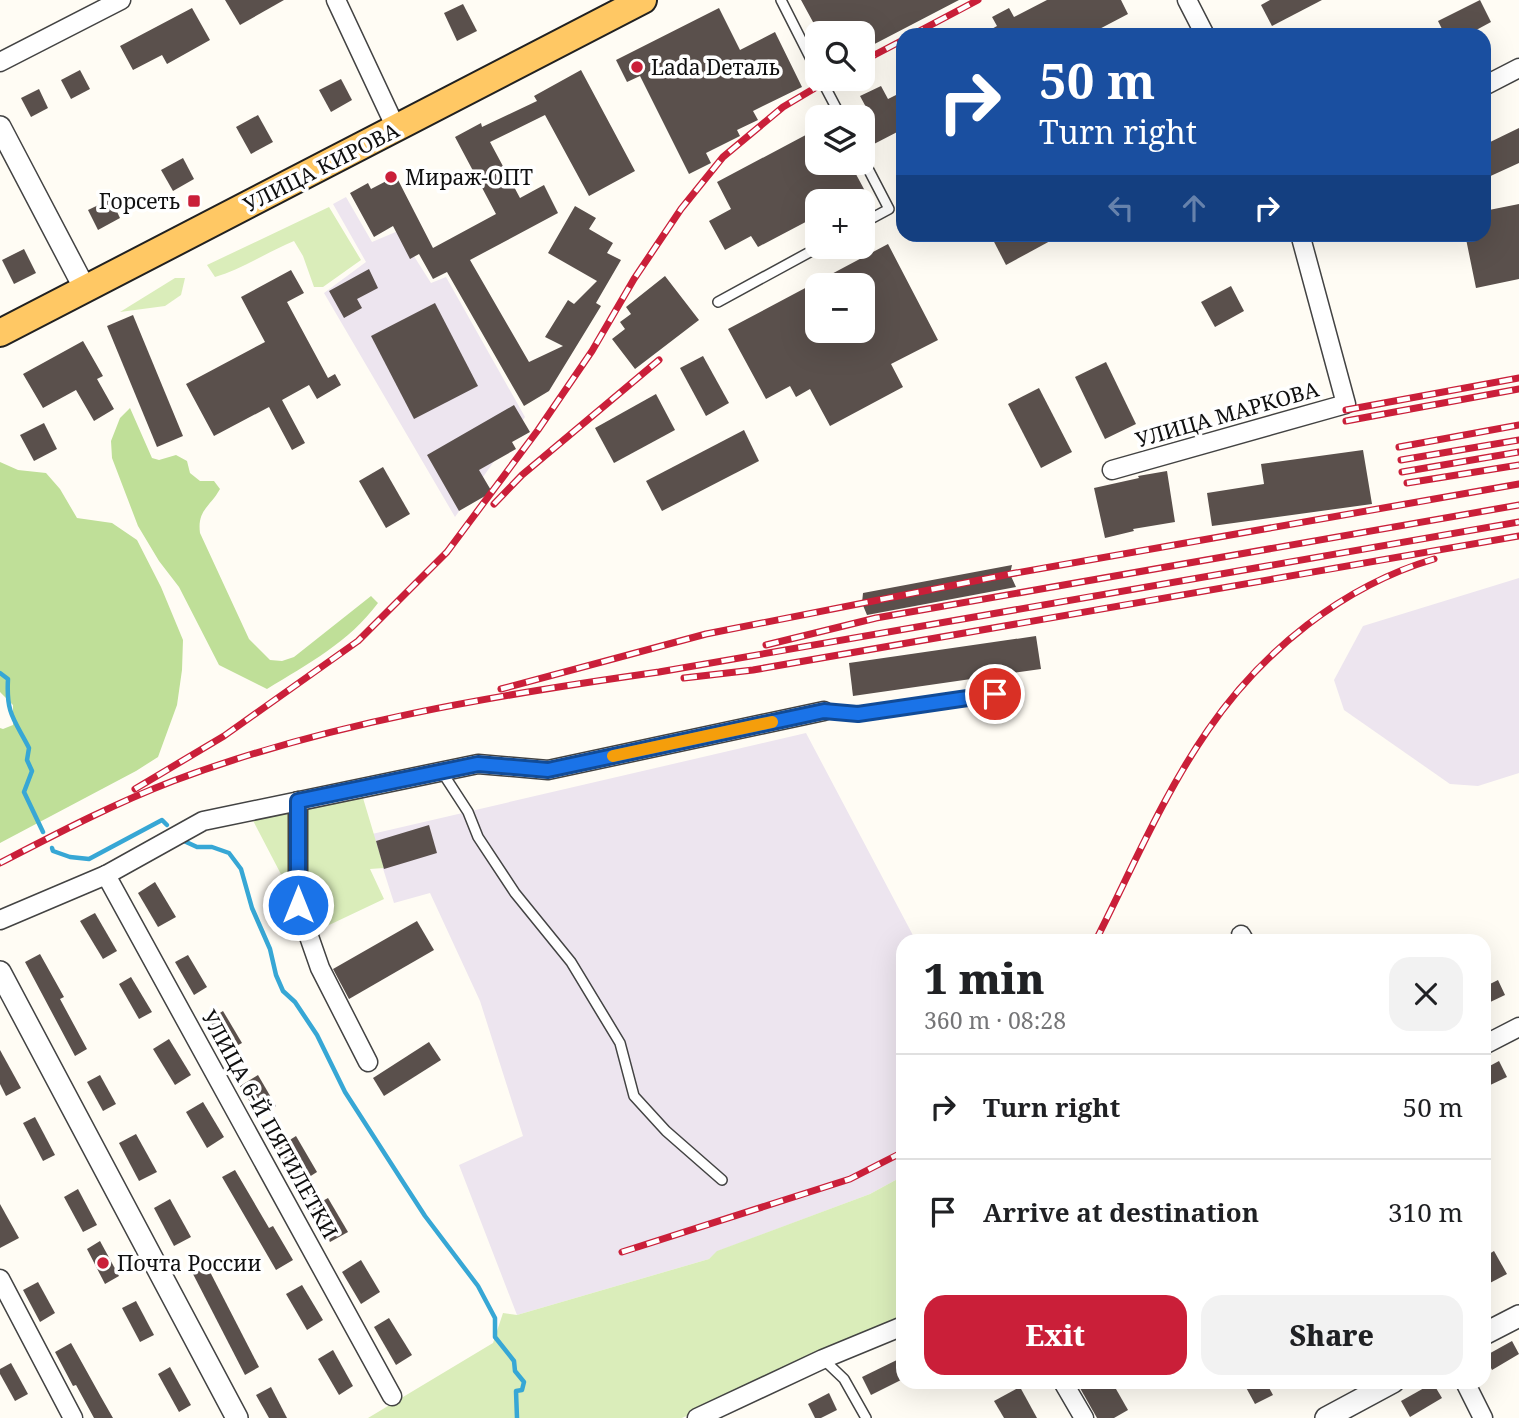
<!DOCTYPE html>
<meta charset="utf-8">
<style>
:root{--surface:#fff;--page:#f2f2f2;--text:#202124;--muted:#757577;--line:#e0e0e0;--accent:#ca1f39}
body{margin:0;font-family:"Noto Serif",serif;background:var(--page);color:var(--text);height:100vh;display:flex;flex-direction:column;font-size:26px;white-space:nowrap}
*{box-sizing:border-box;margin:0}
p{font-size:23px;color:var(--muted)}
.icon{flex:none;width:38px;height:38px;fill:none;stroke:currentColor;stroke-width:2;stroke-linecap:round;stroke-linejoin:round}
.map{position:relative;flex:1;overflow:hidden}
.sheet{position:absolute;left:896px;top:934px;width:595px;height:455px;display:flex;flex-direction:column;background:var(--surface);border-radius:21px;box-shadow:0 7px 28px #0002}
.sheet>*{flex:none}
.top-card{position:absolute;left:896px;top:28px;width:595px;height:214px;border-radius:21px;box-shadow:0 7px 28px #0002;background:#1a4fa0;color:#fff;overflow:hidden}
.controls{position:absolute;left:805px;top:21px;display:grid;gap:14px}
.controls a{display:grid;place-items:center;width:70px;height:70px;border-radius:14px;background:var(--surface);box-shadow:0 7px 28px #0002;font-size:35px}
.pin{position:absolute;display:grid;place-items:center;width:60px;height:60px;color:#fff;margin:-30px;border:4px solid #fff;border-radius:50%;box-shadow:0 2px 7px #0007}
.me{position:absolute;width:77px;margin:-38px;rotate:0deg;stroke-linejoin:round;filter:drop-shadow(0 0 5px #0008)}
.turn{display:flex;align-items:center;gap:24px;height:147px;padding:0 28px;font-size:32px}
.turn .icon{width:91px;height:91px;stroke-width:2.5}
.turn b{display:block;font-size:49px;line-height:60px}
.lanes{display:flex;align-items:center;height:66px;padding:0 28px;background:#0003;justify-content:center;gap:35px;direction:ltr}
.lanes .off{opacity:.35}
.round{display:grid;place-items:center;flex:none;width:74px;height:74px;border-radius:21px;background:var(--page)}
.headline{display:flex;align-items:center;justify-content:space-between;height:119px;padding:0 28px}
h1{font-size:42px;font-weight:800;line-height:52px}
.button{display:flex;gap:14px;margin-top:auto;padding:14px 28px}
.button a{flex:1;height:80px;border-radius:21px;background:var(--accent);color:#fff;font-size:28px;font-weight:800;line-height:80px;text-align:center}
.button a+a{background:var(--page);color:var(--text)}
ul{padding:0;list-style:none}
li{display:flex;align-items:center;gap:21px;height:105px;padding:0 28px;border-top:2px solid var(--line)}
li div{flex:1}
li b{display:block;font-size:26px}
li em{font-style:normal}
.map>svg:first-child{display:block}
</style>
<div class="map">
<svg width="1519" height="1418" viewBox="0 0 1519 1418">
<rect width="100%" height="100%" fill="#fffcf4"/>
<g fill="#ede5ef">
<polygon points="346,197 372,242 398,231 431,283 446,277 525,417 455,517 324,293 366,262 333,204"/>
<polygon points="1519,578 1519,773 1478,786 1450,784 1344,710 1334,680 1363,626"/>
<polygon points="806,733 916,941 903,942 903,1176 870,1194 718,1251 709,1259 517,1315 459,1165 523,1136 480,1001 430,893 394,903 372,834"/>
</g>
<g fill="#daedba">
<path d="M329 207 361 260 323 287H314L303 256 294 241C267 252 243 269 215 277L207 265Z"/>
<polygon points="175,278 185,278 181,295 165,306 120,312"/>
<polygon points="360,788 384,868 370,869 384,899 308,935 297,905 248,811"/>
<polygon points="903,1176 903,1321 682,1418 368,1418 493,1343 503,1313 517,1315 709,1259 717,1251 870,1194"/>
</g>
<g fill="#bfdf98">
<path d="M130 408 152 458 159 460 176 455 187 461 190 473 200 481H214L220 489C210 507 197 510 200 533L249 639 270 660 282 661 294 657 371 596 378 603C349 642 308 664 267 689L219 665 179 587 159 561 138 526 112 458 111 441 120 418Z"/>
<polygon points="0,462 18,470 46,473 60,489 77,518 112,523 137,540 161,587 183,640 182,670 177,705 158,757 136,771 0,843 0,728 3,729 13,725 13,705 0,692"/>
</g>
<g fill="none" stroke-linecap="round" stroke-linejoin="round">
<g stroke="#37a7d5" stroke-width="4.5">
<path d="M0 673 8 679C6 714 14 719 29 748L27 760 32 771 24 792 43 832"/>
<polyline points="184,841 197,847 212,847 229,853 241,869 252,908 270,949 276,975 283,991 295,1002 317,1035 345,1092 401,1179 425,1216 478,1286 495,1318 495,1337 514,1361 515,1371 524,1382 522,1390 516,1391 517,1418"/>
<polyline points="52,848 53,851 70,857 89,859 162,820 167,825"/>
</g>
</g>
<g fill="#5a504c" fill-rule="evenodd">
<polygon points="225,0 284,0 240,25"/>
<polygon points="801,0 959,0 863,50 863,33 819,33"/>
<polygon points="1047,0 1121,0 1128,14 1088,35 981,35 997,26 992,17 1009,8 1014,17"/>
<polygon points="1270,0 1322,0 1272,26 1261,5"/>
<polygon points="1480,0 1491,22 1467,35 1445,35 1438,21"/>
<polygon points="463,4 477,31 457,41 444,13"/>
<polygon points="192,8 210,40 167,64 162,55 133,70 120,46"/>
<polygon points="719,8 740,50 775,32 802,87 753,111 758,120 737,130 740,136 706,153 711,163 689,174 640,76 627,82 616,60"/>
<polygon points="80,70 90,89 71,99 61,80"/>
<polygon points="581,70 635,171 589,196 545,115 490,142 520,198 544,185 558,213 470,260 529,362 563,346 545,337 568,300 574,304 597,281 548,253 575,206 596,218 589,229 613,243 607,253 621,260 596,303 601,306 549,391 524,406 447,272 433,279 419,254 410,259 393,226 374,237 350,193 368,183 371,189 396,176 433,248 496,214 455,137 481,123 482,127 537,101 534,96"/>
<polygon points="341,79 352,100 331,112 319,90"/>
<polygon points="881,86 888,99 898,94 903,105 903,129 874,144 859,114 867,109 860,96"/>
<polygon points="39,89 48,108 31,117 21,98"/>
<polygon points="258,115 273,142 251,154 236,127"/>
<polygon points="1519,128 1519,163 1484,179 1484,145"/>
<polygon points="817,129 817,163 850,163 865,191 846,201 817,201 817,216 758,247 751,236 725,250 709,221 731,209 717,182"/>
<polygon points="183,158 194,179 173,191 161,170"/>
<polygon points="111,199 120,218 98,230 88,210"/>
<polygon points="1519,204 1519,279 1476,288 1465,234 1484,234 1484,211"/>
<polygon points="990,234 1063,234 1006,265"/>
<path d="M888 244 938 340 891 364 903 387 830 426 810 389 796 397 790 386 766 399 728 329ZM817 285H863V331H817Z"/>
<polygon points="24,249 36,273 14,284 2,260"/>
<polygon points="369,269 378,288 357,299 362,308 344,318 329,291"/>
<polygon points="291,270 304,293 287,302 328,378 335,374 341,385 317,399 309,385 282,400 305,443 292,450 269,407 214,436 186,384 265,342 241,297"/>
<polygon points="665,276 699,320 635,369 612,339 625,329 620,322 631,314 626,307"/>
<polygon points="1231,286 1244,311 1215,327 1201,302"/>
<polygon points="435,303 478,386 414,419 371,336"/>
<polygon points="133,315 183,436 157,447 107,326"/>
<polygon points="83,341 103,376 97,379 114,409 94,421 76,390 43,408 23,374"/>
<polygon points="703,356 729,403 706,416 680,368"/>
<polygon points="1106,362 1136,424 1105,439 1075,377"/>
<polygon points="1039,388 1072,452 1041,468 1008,404"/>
<polygon points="656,394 675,430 614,463 595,428"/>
<polygon points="514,405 530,432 512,442 516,449 479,470 492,492 459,511 427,455"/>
<polygon points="44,423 57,449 34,461 20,435"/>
<polygon points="744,430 759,461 662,511 646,481"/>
<polygon points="1363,450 1372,504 1212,526 1207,493 1264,484 1261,464"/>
<polygon points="383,467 410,514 386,528 359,481"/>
<polygon points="1167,471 1175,522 1133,529 1134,531 1105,538 1094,488 1139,478 1138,476"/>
<polygon points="1012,565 1010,574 1016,587 867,615 862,603 863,593"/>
<polygon points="1036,636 1041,669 853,696 849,663"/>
<polygon points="429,825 437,853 384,869 376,841"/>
<polygon points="155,882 176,917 158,927 138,893"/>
<polygon points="95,913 117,951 103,959 80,921"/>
<polygon points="417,921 434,950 349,999 333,969"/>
<polygon points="40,954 64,997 60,999 87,1049 75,1056 25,962"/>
<polygon points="188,955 207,987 194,995 175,962"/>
<polygon points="131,977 152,1012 139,1019 119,984"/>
<polygon points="1498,980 1505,995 1484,1005 1484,987"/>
<polygon points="223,1011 242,1043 225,1052 207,1021"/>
<polygon points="169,1039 191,1075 175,1085 153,1049"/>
<polygon points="429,1042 441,1060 384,1096 373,1078"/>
<polygon points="0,1050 21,1088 6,1096 0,1084"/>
<polygon points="1499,1061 1507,1077 1484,1088 1484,1069"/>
<polygon points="100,1075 116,1104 103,1111 87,1082"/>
<polygon points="258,1075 276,1106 259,1116 240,1086"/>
<polygon points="203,1102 224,1137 207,1148 186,1112"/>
<polygon points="35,1117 55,1155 43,1161 23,1123"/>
<polygon points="136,1134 157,1172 139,1181 119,1143"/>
<polygon points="296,1136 317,1172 298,1184 277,1148"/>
<polygon points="235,1170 269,1228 273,1226 293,1260 276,1270 222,1177"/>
<polygon points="78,1189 97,1225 83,1232 64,1197"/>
<polygon points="328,1198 348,1232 330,1242 310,1208"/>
<polygon points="170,1199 191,1237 174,1246 154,1208"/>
<polygon points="0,1204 19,1238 0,1248"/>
<polygon points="100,1241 119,1276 105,1284 87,1249"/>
<polygon points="1494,1251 1507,1274 1488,1284 1484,1277 1484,1257"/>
<polygon points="361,1260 380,1292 361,1304 342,1272"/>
<polygon points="207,1266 259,1367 245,1375 193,1274"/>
<polygon points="38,1282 55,1313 40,1322 23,1290"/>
<polygon points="302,1285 323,1320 307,1330 286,1294"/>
<polygon points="136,1301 154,1335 140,1342 122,1308"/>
<polygon points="389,1318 412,1355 396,1365 374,1327"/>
<polygon points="1512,1341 1519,1354 1492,1370 1485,1356"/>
<polygon points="71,1343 101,1397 113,1418 94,1418 76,1385 73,1386 55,1352"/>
<polygon points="333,1350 353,1386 339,1395 318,1359"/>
<polygon points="903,1357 903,1379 871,1395 862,1377"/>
<polygon points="11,1363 28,1394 15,1401 0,1374 0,1369"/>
<polygon points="170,1367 191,1405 179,1412 158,1374"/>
<polygon points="1090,1382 1112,1382 1128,1410 1114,1418 1097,1418 1080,1388"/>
<polygon points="1243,1382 1266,1382 1273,1395 1255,1404"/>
<polygon points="1433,1383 1442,1398 1410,1417 1401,1401"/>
<polygon points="271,1387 287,1418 269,1418 256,1395"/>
<polygon points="1020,1387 1037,1418 1004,1418 994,1401"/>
<polygon points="829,1393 837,1410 821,1418 815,1418 808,1404"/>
</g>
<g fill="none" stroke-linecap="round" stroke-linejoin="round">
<g stroke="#434343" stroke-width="12">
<g id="service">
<polyline points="781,0 817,71"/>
<polyline points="821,79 841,117"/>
<polyline points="863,159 889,209 863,223"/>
<polyline points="718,302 819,247"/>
<polyline points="824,711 858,714 995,694"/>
<polyline points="442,772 468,812 478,837 515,893 571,962 620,1043 634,1096 666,1131 722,1180"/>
<polyline points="823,1359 844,1379 866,1418"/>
</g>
</g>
<g stroke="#434343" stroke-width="21">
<g id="minor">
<polyline points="336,0 396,128"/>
<polyline points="1187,0 1205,35"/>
<polyline points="0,62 121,0"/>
<polyline points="1484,86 1519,68"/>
<polyline points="1112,470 1346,404 1300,234"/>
<polyline points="298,801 298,905 320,968 368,1062"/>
<polyline points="106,875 392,1396"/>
<polyline points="0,920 106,875 203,821 478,764 548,770 824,711"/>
<polyline points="1241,935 1245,942"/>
<polyline points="1484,1045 1519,1027"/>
<polyline points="0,1279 73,1418"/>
<polyline points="1063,1382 1084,1418"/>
<polyline points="1465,1382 1483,1418"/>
<polyline points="697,1418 823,1359 903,1326"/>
</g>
</g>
<g stroke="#434343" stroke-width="24">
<g id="tertiary">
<polyline points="0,127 85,289"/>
<polyline points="0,972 237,1418"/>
<polyline points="1484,1334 1519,1316"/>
<polyline points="1326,1418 1393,1382"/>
</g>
</g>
<g stroke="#212121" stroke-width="30">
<polyline id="primary" points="0,333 643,0"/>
</g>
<use href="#service" stroke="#fff" stroke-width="9"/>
<use href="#minor" stroke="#fff" stroke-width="18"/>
<use href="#tertiary" stroke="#fff" stroke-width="21"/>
<use href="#primary" stroke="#ffc864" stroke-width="26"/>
<g stroke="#ca1f39" stroke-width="7">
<g id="rail">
<polyline points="912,35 978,0"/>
<polyline points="863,61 903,40"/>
<polyline points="1346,410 1519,378"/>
<polyline points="1346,421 1519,389"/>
<polyline points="1399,447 1519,425"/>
<polyline points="1401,460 1519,440"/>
<polyline points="1402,472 1519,452"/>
<polyline points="1407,483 1519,465"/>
<polyline points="494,504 522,475 659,360"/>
<polyline points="766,645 876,618 1519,505"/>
<polyline points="684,678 753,670 1519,536"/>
<polyline points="501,689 706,634 1010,574 1519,484"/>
<polyline points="135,789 224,736 358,641 447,552 538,430 592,351 634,279 681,209 723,157 783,107 830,79"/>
<path d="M0 863C56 834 113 804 173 781 327 723 496 695 659 672L1519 522"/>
<path d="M1095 942C1131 871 1163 795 1208 730 1262 651 1343 586 1434 559"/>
<polyline points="622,1252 850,1179 903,1152"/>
</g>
</g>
<use href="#rail" stroke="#fff" stroke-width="4.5" stroke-dasharray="13" stroke-linecap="butt"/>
</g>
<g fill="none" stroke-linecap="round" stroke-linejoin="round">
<g stroke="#114b97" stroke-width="18">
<polyline id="route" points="298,905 298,801 478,764 548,770 824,711 858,714 995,694"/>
</g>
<use href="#route" stroke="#1a73e8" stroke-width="12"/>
<polyline stroke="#f59e0b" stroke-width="12" points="613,756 772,722"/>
</g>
<g fill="#ca1f39" stroke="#fff" stroke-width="2.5">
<circle cx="637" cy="67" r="7"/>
<circle cx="391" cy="177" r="7"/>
<rect x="187" y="194" width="14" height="14" rx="3.5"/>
<circle cx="103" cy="1263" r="7"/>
</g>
<g text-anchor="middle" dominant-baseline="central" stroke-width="7" stroke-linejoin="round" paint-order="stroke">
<g font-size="21" fill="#101010" stroke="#fff" text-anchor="start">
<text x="651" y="67">Lada Dеталь</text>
<text x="405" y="177">Мираж-ОПТ</text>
<text x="180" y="201" text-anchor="end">Горсеть</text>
<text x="117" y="1263">Почта России</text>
</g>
<g font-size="21" fill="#101010" stroke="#fff">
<text transform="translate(321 167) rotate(-27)">УЛИЦА КИРОВА</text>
<text transform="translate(1227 414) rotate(-16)">УЛИЦА МАРКОВА</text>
<text transform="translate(270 1124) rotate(61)">УЛИЦА 6-Й ПЯТИЛЕТКИ</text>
</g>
</g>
</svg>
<div class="controls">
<a><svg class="icon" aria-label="search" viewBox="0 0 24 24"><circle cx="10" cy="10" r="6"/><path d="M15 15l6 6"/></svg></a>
<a><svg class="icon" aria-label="layers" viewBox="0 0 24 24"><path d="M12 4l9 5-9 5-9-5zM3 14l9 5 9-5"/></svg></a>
<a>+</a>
<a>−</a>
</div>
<div class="pin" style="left:995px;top:694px;background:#d93025"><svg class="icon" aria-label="arrive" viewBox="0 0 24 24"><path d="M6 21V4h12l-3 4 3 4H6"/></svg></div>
<svg class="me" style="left:298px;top:905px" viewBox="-20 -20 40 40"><circle r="17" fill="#1a73e8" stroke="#fff" stroke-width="3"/><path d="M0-11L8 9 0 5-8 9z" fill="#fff"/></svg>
<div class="top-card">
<div class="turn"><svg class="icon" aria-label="right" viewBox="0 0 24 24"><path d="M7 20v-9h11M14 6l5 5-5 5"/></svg><div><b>50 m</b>Turn right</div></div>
<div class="lanes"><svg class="icon off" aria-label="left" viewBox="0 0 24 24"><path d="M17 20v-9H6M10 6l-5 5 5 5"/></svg><svg class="icon off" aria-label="ahead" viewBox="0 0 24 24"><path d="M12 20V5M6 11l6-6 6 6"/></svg><svg class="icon" aria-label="right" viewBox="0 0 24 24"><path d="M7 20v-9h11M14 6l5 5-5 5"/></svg></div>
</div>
<section class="sheet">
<div class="headline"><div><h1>1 min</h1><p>360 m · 08:28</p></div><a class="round"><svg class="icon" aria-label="close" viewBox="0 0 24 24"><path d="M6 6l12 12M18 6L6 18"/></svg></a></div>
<ul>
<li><svg class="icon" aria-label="right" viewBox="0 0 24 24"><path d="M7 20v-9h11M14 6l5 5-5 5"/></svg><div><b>Turn right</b></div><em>50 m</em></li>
<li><svg class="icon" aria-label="arrive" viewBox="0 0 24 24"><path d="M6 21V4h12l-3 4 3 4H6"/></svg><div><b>Arrive at destination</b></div><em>310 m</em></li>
</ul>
<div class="button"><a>Exit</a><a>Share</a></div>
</section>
</div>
